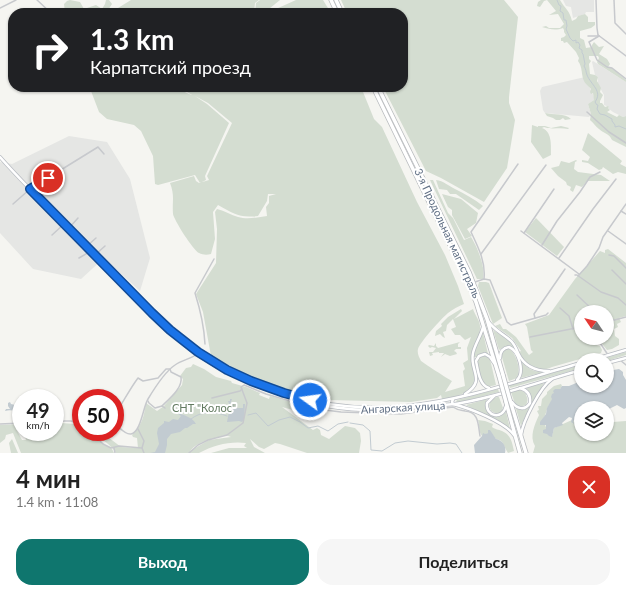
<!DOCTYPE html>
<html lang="ru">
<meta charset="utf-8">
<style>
:root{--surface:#fff;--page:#f6f6f6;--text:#222;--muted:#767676;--accent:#0f766e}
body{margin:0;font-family:Lato,sans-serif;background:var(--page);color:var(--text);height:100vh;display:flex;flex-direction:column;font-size:15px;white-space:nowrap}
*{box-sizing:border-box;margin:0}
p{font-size:13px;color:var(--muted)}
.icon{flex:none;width:22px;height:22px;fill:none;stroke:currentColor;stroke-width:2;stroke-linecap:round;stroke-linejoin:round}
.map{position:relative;height:453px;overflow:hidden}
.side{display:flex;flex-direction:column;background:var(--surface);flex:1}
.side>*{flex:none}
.top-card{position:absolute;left:8px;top:8px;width:400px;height:84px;border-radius:16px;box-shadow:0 1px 3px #0004;background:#202124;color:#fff;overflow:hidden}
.needle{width:26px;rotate:305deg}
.fabs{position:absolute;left:574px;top:305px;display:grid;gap:8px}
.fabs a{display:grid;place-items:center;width:40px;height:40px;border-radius:50%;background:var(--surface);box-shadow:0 1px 3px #0004;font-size:20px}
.speed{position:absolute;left:12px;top:389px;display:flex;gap:8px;font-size:20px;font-weight:700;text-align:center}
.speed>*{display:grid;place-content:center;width:52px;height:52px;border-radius:50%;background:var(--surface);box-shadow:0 1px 3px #0004;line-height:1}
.speed small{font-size:10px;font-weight:400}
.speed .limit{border:6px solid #d22;background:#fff;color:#111}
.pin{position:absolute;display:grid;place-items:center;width:34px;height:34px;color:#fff;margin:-17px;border:2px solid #fff;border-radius:50%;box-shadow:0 1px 4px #0007}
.me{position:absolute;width:44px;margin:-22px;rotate:284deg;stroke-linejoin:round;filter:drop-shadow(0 0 3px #0008)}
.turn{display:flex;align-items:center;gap:14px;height:84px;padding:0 16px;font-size:18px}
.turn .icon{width:52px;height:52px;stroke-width:2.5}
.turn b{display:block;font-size:28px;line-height:34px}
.round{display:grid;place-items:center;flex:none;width:42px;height:42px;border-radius:16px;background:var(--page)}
.overview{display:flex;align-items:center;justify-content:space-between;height:68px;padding:0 16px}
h1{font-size:24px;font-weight:700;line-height:30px}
.action{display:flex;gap:8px;margin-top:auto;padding:8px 16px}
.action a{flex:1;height:46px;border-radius:16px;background:var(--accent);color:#fff;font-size:16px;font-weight:700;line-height:46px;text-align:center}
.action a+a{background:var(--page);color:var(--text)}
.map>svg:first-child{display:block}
</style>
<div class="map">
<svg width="626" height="453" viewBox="0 0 626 453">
<rect width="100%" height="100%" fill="#f5f5f1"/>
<g fill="#e5e6e4">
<polygon points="563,0 594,0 594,12 586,12 585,14 573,18 571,7 566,6"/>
<polygon points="593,61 626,82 626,116 623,117 613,112 608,108 609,107 604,105 604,95 598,84 598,77 595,75 592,62"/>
<polygon points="585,77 594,97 594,100 588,104 591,114 589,117 545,113 543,110 540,91 542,87"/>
<polygon points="69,136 107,142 130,179 150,258 140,291 104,258 81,279 33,269 0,233 0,162 12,164"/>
</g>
<g fill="#d4ddd1" fill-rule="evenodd">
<polygon points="70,0 80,2 84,9 96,5 102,9 105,4 106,0 109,0 112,4 106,13 65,13 64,4 67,1"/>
<polygon points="131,0 259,0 255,3 254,13 117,13 118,8"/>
<polygon points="260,0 280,0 264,13 255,13 256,3"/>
<polygon points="296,0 323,0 331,13 267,13"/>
<polygon points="341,0 504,0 518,17 509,97 509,103 515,120 507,168 484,202 441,178 426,171 383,87 403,87 403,13 347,13"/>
<path d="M541 0H560C565 9 569 9 572 21L576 19 578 16 585 14 588 17V22H595V25L591 28 580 31V38L584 40 586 48 592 47V45L594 42 599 47 604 46 599 54 607 59 610 64 608 67 612 68 626 80V82L598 64 597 62 599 58 598 56H589V59L591 61 589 64 590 74 595 75 598 77 597 81 601 88 600 92 603 95 600 101V103H602L605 107 608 106 609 107 608 108 610 110 607 112 617 117 619 115 623 117 626 116V147L612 140C609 133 604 134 599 129 596 127 594 123 590 120L591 114 588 104 594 100 593 93 591 94 590 92 591 89C589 86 585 84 584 81 581 75 583 68 578 61L579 58 576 52 567 42 564 43 563 41H561V38L564 37 566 35 564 32V30L563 28C555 31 550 29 542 27L546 26 549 28H560L564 24 558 14 549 15 556 11 547 0 544 1 540 7 537 6 538 2Z"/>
<path d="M87 87H174L189 94 192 95 179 87H361L374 119 382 127 417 202 445 255 458 286 464 304C459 306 453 309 448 313 442 318 420 342 418 349 417 353 419 357 421 361 422 362 448 379 452 381L445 392 465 386 463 371 465 369 463 363 468 360 467 348 471 337 465 340 460 335H455L451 329 456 327 453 319 447 325 446 331 443 332 445 338 443 337 440 334 435 336 436 331 442 326 441 324 448 317 461 309 462 311 454 319 473 309C475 316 481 321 480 329 480 339 472 346 471 356 471 365 479 378 473 386 467 395 452 397 442 399L441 395 437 398 411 402 329 400 288 391 249 376 211 356 203 312 196 294 216 263 217 229 215 212 217 209C225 211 231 215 238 217 248 220 258 217 267 216L266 207 269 203V196L276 194H268L267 201 258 216C238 218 235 214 218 205L213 212 215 239 211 254C207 255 203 255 199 253 193 250 174 220 173 214 172 201 175 196 170 183L194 176 196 181 199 183 209 180 207 176 232 123 208 103 195 96 207 104 229 123 205 176 206 180 200 183 195 175 158 185 155 184 153 156 141 131 134 125 107 119 99 112 91 91Z"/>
<path d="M545 113C553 115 565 113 571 119L565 120 563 118 560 120H556L553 118 547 116Z"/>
<path d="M532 125 538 127V126H545L551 128 561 126 569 128 568 129C559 127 552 130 544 127L542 128C552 132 551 144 551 155L543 159 531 142Z"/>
<polygon points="588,133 622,161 620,164 626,167 626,174 618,172 613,174 603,167 602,169 599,170 588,163 582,162 582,160 588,161 590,157 582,150"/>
<polygon points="576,160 577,161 575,162 574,169 578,172 601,175 610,181 587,181 582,187 576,185 573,192 570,190 571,187 567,185 566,182 558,176 551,168 559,166 561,161 569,163"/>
<path d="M430 180H433L448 213 453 218 464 240 471 237C477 246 486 268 483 279H477Z"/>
<path d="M436 180C444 181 447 185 455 189 465 194 474 199 483 206L479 210 456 194H450L447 190 439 189Z"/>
<polygon points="442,194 461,199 478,213 476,223 467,229 472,236 465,239 452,215 452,210 448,207"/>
<polygon points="536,218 564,247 557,256 525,232"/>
<path d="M608 249 626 263V316L619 318 621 322 617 324 618 327 614 329 615 336 619 339V345L612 349 607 350 599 340 592 341 593 344 600 346 602 350 601 353 552 367C539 374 525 365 519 352L521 351 512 338 495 326 500 324 503 329H506L516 337 529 355 533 352 531 350 527 327 525 324 549 315 575 279 600 251 605 253V250ZM581 312H607V338H581Z"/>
<polygon points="479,282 486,282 489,283 502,318 493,324 478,286"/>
<path d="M493 330 511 342C522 356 521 372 544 372L521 378C525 366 515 337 499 350Z"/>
<polygon points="483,333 488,354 481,354 476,357 474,357 475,348"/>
<polygon points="460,342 458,344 458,347 461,347 461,349 456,349 454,351 456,352 457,354 450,356 445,354 441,357 444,353 439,353 439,352 432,353 433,355 430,356 429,352 433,352 436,348 432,347 430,348 428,346 429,345 434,346 436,343 436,346 438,348"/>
<path d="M507 349H510C517 356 521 369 517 378L509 381 501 354 503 350Z"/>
<polygon points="626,352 626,355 607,361 599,360"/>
<polygon points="483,356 485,356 490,359 496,385 487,387 482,382 477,361 479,358"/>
<path d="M193 364 204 369 216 377 231 381 232 383 246 387 260 393 259 395 269 399 270 396 309 407 307 414 282 407 313 430 317 428 320 430 321 435 329 439 345 426 355 428 360 433 361 441 359 453H307L280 444 275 443 264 449 259 447 250 439 254 447 265 453H211L229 448H247L244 446 246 443C230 441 214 445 199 453H116C111 444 100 439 93 432H98V434H104L121 447 138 448 137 438 133 437 132 435C142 425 144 416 146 403L157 411 164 406 182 385 183 379 180 376 186 368 191 367ZM225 435 231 437 209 440 190 451C199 440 213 439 225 435Z"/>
<polygon points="577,366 578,369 510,388 509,385"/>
<path d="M544 383 528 410 521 426 516 409 524 410C533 404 534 396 526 388Z"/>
<path d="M561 384 562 386 560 389 555 392C553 398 551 402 548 407 546 411 546 415 543 419L548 433 552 436 554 428 572 420 573 424V421L581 422V434H607V415H612L613 422 626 421V453H533L535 446C529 436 535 424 539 415L537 411 539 410 538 406H541L542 399 547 394V392L554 386Z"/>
<polygon points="498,389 499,392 457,403 456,402 457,400"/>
<path d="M520 390C527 392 529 400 526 405L520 407 515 404 511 392Z"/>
<path d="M497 397H499L503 408 500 413 497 414 491 411C487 404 490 399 497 397Z"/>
<path d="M487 399C481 413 495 422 506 412L510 429 500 423 466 405Z"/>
<path d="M478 420 485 421 493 424 492 427C496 430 498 429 502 431 511 435 512 442 514 451L508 453C504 447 504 440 496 439L491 433H488L482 436C478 431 480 425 478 420Z"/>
<path d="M55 422C64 424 72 423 81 425V432H90L96 439 112 449 114 453H21L13 433 6 435 5 439 0 443V425L21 424V426L16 429 22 440H26L24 432H55Z"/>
<polygon points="12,439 18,453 11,453 9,443"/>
</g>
<g fill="#c2cbd1">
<polygon points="619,369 623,372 623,375 626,380 626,408 624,409 617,405 607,410 607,408 579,407 577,411 577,415 576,416 577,417 576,420 573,421 574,424 571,422 572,418 569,417 562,423 563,425 554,428 552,437 549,436 547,434 543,433 543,430 546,429 546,425 540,425 540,422 546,414 547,408 552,399 551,397 552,394 554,393 553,391 555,389 560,389 562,386 569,386 581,381 581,386 607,386 607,373 608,371"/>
<polygon points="230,399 232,399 230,405 232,407 235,406 237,404 237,408 243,408 243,404 245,404 244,419 242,422 239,421 227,422 230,406 228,401 230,401"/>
<path d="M10 402 11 404 15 405 21 404V410C15 412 11 409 5 411L6 409H10L8 406V403Z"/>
<path d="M177 413C184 415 192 417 196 424H193L187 428H185L180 432 171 434 167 439V445L165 453H150L155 452 159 444 157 433 158 428 164 423V421L169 422 173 419 178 420 181 416Z"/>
<path d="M488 430H490L496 439C502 440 507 446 505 453H475L474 445 482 436 483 433 485 434 488 433Z"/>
</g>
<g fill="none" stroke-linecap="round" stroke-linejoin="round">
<g stroke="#c2cbd1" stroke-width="1">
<path d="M557 0 559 5 561 6 560 11 563 13 564 20H566L567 26 566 29 570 38 573 41 576 40V43L578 42 580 45 579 48 582 50V53L583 54 585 64 584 66C586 69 586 72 587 75 591 85 603 91 595 102L597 105H598L597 109 600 114 605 115 612 119V121L615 125V127L619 126 626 129"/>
<polyline points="248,415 256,413 268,426 279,420 290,417 300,422 308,428 318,426 328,431 338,424 348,422"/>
<path d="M191 419C201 411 214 411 227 416"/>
<polyline points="350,423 363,425 370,431 371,450 382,451 395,443 408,441 437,444 450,443 456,444 462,453"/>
</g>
<g stroke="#b8bcc2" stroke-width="4">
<g id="secondary">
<path d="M0 157C31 192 65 224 97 257 121 282 144 307 170 329 233 385 321 415 406 406 466 400 523 379 581 363"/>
<path d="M488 321C494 330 502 333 510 340 514 343 516 348 518 353 524 366 535 371 549 371"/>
<path d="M160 322C206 374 297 408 365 410 386 411 407 408 428 406 439 405 450 405 461 403 501 396 542 381 581 370"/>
<path d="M500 358C500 352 502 348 509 347 519 351 525 372 517 380"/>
<polyline points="592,360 626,350"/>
<polyline points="607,363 626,358"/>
<path d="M489 388C479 385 478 370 476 361L479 356 485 354 490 357 494 363"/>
<path d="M465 394C487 380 469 371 473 353 475 344 481 336 483 327"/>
<path d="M494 396 487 403C485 417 503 420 506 406"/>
<path d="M453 399 452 402 453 404C469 408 505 422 514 435"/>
<path d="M512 402C517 409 525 411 530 403 531 395 527 390 520 388"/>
<path d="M521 435C523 421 540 387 552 379"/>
</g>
</g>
<g stroke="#b8bbbe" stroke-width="5">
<g id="trunk">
<polyline points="331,0 337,13"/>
<polyline points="336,0 342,13"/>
<polyline points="373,87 464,274 476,302 499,376"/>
<polyline points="378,87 469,272 487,319 503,375"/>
<polyline points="510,400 526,453"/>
<polyline points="506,402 520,453"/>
</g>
</g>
<g stroke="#c7c9cd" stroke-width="1.5">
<polyline points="37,0 51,13"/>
<polyline points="596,0 597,28 598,35 626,56"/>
<polyline points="614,0 615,23 626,34"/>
<polyline points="0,8 16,0"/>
<polyline points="598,35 599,36 589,42 597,60 607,67 612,68 626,79"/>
<polyline points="588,36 599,36"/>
<polyline points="587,112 609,132 626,143"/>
<polyline points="54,165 58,172"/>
<polyline points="32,175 38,184"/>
<polyline points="13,204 30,189 98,147 104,154"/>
<polyline points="621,211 626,214"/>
<polyline points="69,228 78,218"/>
<polyline points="521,231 579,274"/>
<polyline points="608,231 626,244"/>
<polyline points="524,233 554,189"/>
<polyline points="52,235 64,224"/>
<polyline points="542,245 557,221 580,192 590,177 600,172"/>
<polyline points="87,246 96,238"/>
<polyline points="481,254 546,165"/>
<polyline points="95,255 105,246"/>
<polyline points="609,255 614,256 626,268"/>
<polyline points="79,258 91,251"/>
<polyline points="559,258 593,209 616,179"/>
<polyline points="612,270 626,284"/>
<polyline points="575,275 577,275 601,292 618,298 626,305"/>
<polyline points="578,276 587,266 599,248 603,237 626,204"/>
<path d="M484 279C486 262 478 247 471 232L518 164"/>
<polyline points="475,282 484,279 490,280 507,322 511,325 546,315 548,313"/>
<polyline points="577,295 595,312"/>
<polyline points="560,308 569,316 573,329"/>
<polyline points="535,318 534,314 565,269"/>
<polyline points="607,322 626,317"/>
<polyline points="530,337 581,327"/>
<polyline points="597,338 608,355"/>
<path d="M205 344C204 325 201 312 195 293L214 259"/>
<polyline points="620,360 626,365"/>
<polyline points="212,398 240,391 242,389"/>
<polyline points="148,401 149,403 155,408 162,406"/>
<path d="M115 414C123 403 129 390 138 378L143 381 158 378 166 369H170L171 372 181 377C183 388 169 399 162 406L165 408"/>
<polyline points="55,421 71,421 81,424"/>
<polyline points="0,424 21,423"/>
<path d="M115 424C119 427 125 435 131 434 141 432 143 407 148 399 154 389 166 371 175 365 182 360 191 359 197 354"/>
<polyline points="138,429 144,441 142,448 144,453"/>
<polyline points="91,432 103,444 111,448 119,446 142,448"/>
<polyline points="114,448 115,453"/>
<path d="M189 453 198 445 208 440 227 435 243 423 247 403 241 387 244 385 266 394 317 409 341 412 401 414 453 407C457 410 460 410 465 411 479 412 478 424 480 436"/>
</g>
<use href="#secondary" stroke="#fff" stroke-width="2.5"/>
<use href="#trunk" stroke="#fff" stroke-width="3.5"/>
<g stroke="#b8bbbe" stroke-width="5" stroke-linecap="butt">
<g id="trunk-bridge">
<polyline points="503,375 510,400"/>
<polyline points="499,376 506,402"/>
</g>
</g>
<use href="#trunk-bridge" stroke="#fff" stroke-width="3.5"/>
</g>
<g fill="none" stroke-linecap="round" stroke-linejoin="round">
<g stroke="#114b97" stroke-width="10">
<polyline id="route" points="48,178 30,189 152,313 170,330 198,352 227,370 251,381 284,393 310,400"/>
</g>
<use href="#route" stroke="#1a73e8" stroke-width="7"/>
</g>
<g text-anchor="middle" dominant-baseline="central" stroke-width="4" stroke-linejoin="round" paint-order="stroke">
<g font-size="11" fill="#617085" stroke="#fff">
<text transform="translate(448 233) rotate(65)">3-я Продольная магистраль</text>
<text transform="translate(403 407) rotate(-3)">Ангарская улица</text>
</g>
<g font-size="11" fill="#637b61" stroke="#fff">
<text x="204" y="407">СНТ "Колос"</text>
</g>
</g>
</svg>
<div class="fabs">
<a><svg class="needle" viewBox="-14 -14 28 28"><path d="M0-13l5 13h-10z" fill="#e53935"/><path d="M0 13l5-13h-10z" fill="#767676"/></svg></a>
<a><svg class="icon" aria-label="search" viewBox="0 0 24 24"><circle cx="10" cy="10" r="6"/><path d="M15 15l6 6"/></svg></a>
<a><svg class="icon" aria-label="layers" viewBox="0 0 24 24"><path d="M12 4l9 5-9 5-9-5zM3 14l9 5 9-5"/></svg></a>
</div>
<div class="speed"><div>49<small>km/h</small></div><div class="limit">50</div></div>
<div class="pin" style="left:48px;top:178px;background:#d93025"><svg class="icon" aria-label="arrive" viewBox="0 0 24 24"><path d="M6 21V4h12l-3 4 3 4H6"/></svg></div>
<svg class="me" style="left:310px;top:400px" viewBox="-20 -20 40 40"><circle r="17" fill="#1a73e8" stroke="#fff" stroke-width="3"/><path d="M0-11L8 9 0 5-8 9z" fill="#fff"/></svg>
<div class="top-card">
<div class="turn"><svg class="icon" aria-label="right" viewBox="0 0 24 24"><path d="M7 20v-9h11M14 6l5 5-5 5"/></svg><div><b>1.3 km</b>Карпатский проезд</div></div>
</div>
</div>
<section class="side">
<div class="overview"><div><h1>4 мин</h1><p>1.4 km · 11:08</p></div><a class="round" style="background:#d93025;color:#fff"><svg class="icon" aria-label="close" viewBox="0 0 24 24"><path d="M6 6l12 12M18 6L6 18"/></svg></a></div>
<div class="action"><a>Выход</a><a>Поделиться</a></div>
</section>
